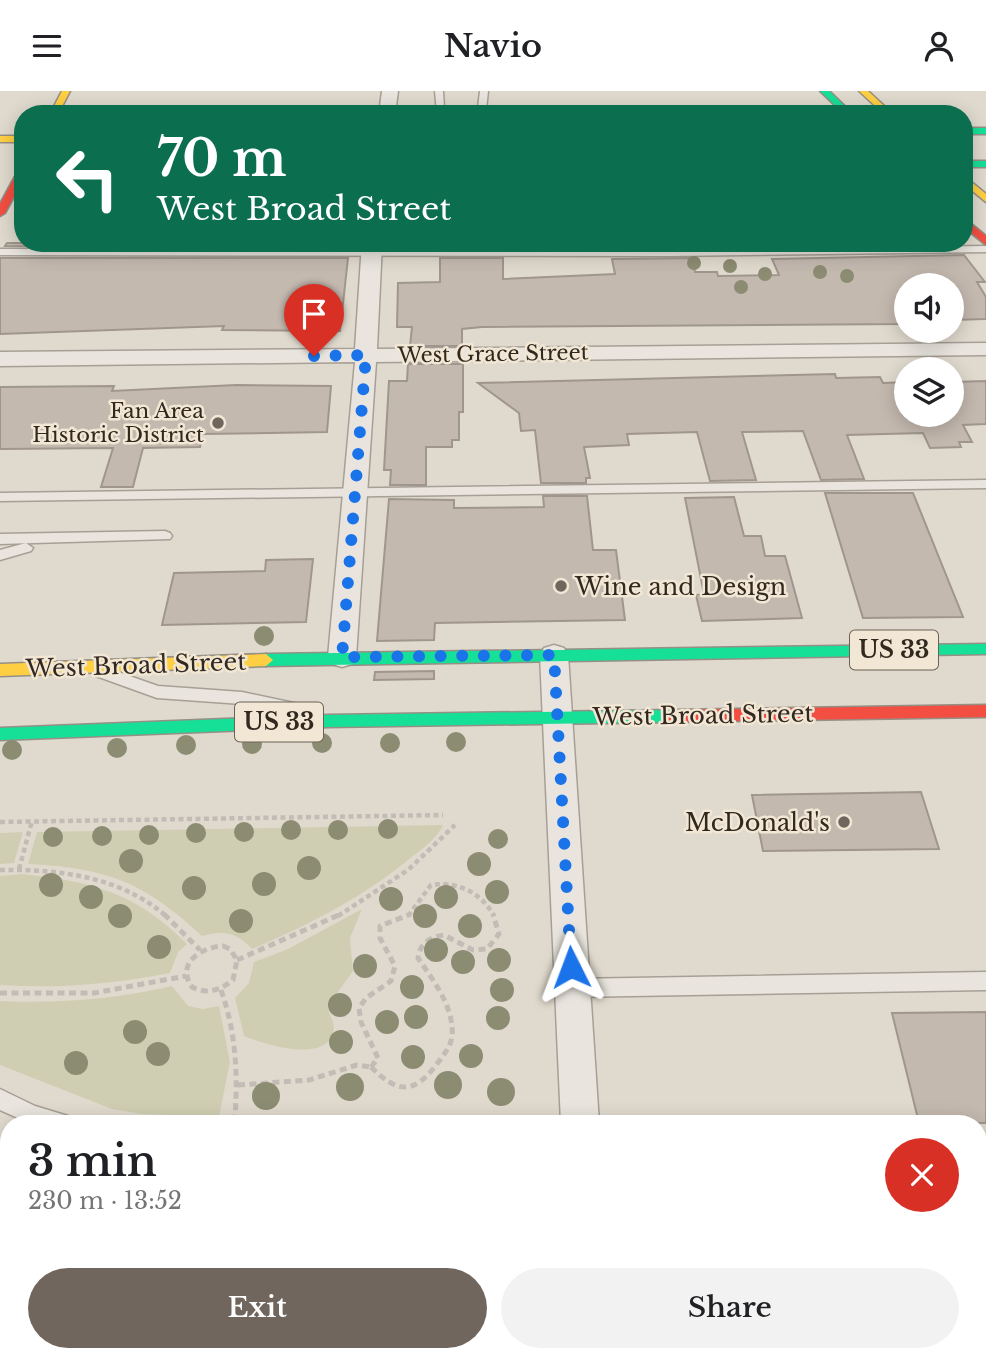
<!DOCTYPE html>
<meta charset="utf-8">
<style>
:root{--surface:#fff;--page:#f2f2f2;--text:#202124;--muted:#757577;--accent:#70665d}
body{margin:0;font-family:"Libre Baskerville",serif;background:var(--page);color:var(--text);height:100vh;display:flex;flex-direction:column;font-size:26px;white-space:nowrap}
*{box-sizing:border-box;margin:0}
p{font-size:23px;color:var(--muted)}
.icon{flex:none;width:38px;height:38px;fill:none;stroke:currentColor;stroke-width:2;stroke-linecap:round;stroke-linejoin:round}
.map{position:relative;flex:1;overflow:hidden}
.side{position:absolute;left:0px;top:1024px;width:987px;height:247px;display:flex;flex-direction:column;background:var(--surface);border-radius:28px 28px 0 0;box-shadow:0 4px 18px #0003}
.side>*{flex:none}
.top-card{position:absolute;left:14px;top:14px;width:959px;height:147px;border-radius:28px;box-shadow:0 4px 18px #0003;background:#0b6e4f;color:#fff;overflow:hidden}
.controls{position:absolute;left:894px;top:182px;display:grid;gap:14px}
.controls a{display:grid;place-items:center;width:70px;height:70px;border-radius:50%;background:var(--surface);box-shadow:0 4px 18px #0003;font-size:35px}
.pin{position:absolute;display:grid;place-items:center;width:60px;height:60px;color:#fff;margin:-72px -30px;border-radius:50% 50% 50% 0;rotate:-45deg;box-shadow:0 0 7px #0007}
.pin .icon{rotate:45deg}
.me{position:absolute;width:77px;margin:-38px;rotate:357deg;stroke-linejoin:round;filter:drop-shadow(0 0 5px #0008)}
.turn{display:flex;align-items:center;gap:24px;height:147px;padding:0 28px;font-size:32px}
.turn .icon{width:91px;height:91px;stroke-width:2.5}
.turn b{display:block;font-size:49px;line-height:60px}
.round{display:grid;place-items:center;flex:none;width:74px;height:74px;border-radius:37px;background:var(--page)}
.head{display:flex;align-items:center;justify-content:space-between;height:119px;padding:0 28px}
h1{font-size:42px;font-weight:600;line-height:52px}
.action{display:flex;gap:14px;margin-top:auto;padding:14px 28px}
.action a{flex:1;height:80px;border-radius:42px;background:var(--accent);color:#fff;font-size:28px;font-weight:600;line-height:80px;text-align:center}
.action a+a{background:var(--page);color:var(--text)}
header{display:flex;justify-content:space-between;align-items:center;height:91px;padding:0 28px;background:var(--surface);font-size:32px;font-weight:600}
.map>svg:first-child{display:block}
</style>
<header><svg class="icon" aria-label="menu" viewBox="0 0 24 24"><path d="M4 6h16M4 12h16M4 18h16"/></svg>Navio<svg class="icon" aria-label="person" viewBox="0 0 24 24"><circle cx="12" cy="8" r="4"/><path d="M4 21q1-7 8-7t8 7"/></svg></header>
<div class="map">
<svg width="986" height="1270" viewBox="0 0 986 1270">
<rect width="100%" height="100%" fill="#e0dace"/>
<g fill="#d0ceb2">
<path d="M443 734C438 746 424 757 413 765 364 806 311 833 252 858 237 841 223 839 202 845 144 791 107 777 28 773L37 741Z"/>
<polygon points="23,741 14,772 0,773 0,742"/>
<path d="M22 783C91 790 137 802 187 853L178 861 170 882C113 893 58 898 0 894V785Z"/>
<path d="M362 818 350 847 353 880 328 915C328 923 334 929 334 937 330 975 264 953 244 945L235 907 249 892 254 871 288 858Z"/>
<path d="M172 895 188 915 203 918 219 915 230 971 219 1026 142 1023 112 1018 0 974V910C58 913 115 908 172 895Z"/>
</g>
<g fill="#c4b9af" stroke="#a0968d" stroke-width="2">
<polygon points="7,152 128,152 127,156 5,155"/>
<polygon points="608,152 688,152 689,156 609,156"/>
<polygon points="964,164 985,191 977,191 986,206 986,228 952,229 952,194 906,194 906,233 482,236 462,238 462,255 410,255 412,236 397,236 398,192 440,191 440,167 503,167 503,188 615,183 612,168 692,167 695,181 717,181 718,185 779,184 772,168"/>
<polygon points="0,167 348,167 340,240 222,239 224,235 0,243"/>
<polygon points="408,273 463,273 463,321 459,321 459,349 452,349 452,356 426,356 426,394 390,394 391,379 384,379 389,290 407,290"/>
<polygon points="835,283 836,287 880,286 883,292 906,291 906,324 952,324 952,291 986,290 986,333 963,334 972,351 959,351 961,356 930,357 923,342 847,344 864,388 821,389 803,340 742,341 756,389 710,390 697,341 627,343 629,354 584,356 590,387 586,387 586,392 541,392 535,339 521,340 519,322 478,292"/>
<polygon points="236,294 331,295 327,341 202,343 200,356 143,357 133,396 101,396 113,357 0,358 0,296 114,295 112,300"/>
<polygon points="825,402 913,402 963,526 863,527"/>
<polygon points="543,405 587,405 593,459 616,459 625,529 435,532 434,549 377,550 389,408 454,409 454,417 544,416"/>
<polygon points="734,406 744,445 761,445 765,465 785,465 802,527 702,530 696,504 704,503 685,407"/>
<polygon points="313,468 306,531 162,534 174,482 265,480 266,469"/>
<polygon points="434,580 434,588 374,589 375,581"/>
<polygon points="921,701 939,758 763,760 752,704"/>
<polygon points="986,921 986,1032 919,1032 892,922"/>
</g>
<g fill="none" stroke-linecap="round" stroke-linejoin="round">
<g stroke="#a69f96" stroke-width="3">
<g id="lane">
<polygon points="435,0 443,0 444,17 478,17 480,0 488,0 486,19 482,22 437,22"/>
<polygon points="986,155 986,161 669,165 0,164 0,158 669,159"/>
<polygon points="986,389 986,397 0,410 0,402"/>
<polygon points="165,440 170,442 172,445 170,448 0,453 0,443"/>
<polygon points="26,452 33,457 31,460 0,469 0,459"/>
<polygon points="101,575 158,595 242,601 308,615 316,621 308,627 242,613 157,607 96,585 93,581 96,577"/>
<polygon points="986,881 986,899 572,906 565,903 563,897 565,891 572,888"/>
<polygon points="0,998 35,1015 68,1025 71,1032 29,1032 0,1019"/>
<polygon points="722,1262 745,1262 748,1270 724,1270"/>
<polygon points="867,1262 890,1262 893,1270 869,1270"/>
</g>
</g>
<g stroke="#a69f96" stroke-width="3">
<g id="street">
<polygon points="382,0 398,0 395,23 379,23"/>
<polygon points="362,152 382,152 377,258 986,252 986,264 376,271 356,566 352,573 342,576 332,573 328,566 355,271 0,275 0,261 355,258"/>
<polygon points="554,554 564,557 568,564 599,1032 561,1032 540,564 544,557"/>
<polygon points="570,1262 614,1262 615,1270 571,1270"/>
</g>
</g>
<g stroke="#958f86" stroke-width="3">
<g id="fast">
<polygon points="820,0 829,0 853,23 844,23"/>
<rect x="964" y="37" width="22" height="6"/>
<rect x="964" y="70" width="22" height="6"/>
<polygon points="986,553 986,563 266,575 259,569 266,563"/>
<polygon points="673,619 679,621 681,625 679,629 673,631 328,636 0,649 0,637 328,624"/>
</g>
</g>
<g stroke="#958f86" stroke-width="3">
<g id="slow">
<polygon points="62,0 70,0 58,23 50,23"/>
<polygon points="859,0 868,0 893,23 884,23"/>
<rect x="0" y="45" width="23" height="6"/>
<polygon points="964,85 986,103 986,111 964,93"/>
<polygon points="266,563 273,569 266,575 0,585 0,573"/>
</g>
</g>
<g stroke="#958f86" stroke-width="3">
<g id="jam">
<polygon points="23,77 23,89 5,122 0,125 0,113 18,80"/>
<polygon points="964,127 986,145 986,154 964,136"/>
<polygon points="986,614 986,626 673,631 667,629 665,625 667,621 673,619"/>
</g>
</g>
<g stroke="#c1bcb5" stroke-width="4.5" stroke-dasharray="5 3.5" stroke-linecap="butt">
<polyline points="0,731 443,724"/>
<polyline points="19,778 32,730"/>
<path d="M0 779C58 778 120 785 166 825"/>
<polyline points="338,825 408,779 455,734"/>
<path d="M408 825 431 794C457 790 481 801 494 825"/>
</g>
<g stroke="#c1bcb5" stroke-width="5" stroke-dasharray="7 4.5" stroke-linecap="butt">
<polyline points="164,823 200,859"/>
<path d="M223 855 230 858 237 869 233 889C220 899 208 904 192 896 175 872 202 856 223 855Z"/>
<polyline points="237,869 341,823"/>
<path d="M221 899C236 941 238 983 235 1027"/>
<polyline points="0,902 94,902 186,885"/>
<path d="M371 976C396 1001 413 1005 436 974 443 965 450 957 452 946 455 917 433 889 418 867 420 852 430 846 444 844L473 859 487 858 499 843 493 823"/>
<polyline points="371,976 378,967 361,931 359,917 366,907 391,890 395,875 380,847 380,835 411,823"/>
<polyline points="238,994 309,989 357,974 371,976"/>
</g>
<use href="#lane" fill="#e9e5de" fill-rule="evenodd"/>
<use href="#street" fill="#e9e5de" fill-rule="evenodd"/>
<use href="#fast" fill="#16e098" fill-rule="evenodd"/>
<use href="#slow" fill="#ffcf43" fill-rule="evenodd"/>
<use href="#jam" fill="#f24e42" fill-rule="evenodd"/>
</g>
<g fill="#8c8c73">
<circle cx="694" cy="172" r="7"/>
<circle cx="730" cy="175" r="7"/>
<circle cx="820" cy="181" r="7"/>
<circle cx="765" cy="183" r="7"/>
<circle cx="847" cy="185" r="7"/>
<circle cx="741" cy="196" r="7"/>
<circle cx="264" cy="545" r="10"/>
<circle cx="456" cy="651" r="10"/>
<circle cx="322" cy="652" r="10"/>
<circle cx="390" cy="652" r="10"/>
<circle cx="252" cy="653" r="10"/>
<circle cx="186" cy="654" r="10"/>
<circle cx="117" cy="657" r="10"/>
<circle cx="12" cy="659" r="10"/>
<circle cx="388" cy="738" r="10"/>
<circle cx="291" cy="739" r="10"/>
<circle cx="338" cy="739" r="10"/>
<circle cx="244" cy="741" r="10"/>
<circle cx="196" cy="742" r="10"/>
<circle cx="149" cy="744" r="10"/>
<circle cx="102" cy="745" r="10"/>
<circle cx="53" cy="746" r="10"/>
<circle cx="498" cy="748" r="10"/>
<circle cx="131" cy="770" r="12"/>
<circle cx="479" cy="773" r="12"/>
<circle cx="309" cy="777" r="12"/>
<circle cx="264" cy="793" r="12"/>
<circle cx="51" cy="794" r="12"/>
<circle cx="194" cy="797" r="12"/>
<circle cx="497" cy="801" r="12"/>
<circle cx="91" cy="806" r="12"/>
<circle cx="446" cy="806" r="12"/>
<circle cx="391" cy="808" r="12"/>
<circle cx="120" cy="825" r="12"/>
<circle cx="425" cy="825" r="12"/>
<circle cx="241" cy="830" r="12"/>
<circle cx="470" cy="835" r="12"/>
<circle cx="159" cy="856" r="12"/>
<circle cx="436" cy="859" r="12"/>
<circle cx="499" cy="869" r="12"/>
<circle cx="463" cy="871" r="12"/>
<circle cx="365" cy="875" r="12"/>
<circle cx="412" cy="896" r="12"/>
<circle cx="502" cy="899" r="12"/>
<circle cx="340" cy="914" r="12"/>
<circle cx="416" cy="926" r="12"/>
<circle cx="498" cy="927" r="12"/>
<circle cx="387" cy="931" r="12"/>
<circle cx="135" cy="941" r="12"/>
<circle cx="341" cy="951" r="12"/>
<circle cx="158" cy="963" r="12"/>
<circle cx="471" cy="965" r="12"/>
<circle cx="413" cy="966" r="12"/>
<circle cx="76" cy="972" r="12"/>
<circle cx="448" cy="994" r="14"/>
<circle cx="350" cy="996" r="14"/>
<circle cx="501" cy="1001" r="14"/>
<circle cx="266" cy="1005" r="14"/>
</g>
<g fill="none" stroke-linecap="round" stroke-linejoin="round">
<polyline stroke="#1a73e8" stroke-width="12" stroke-dasharray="0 21.6" points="314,265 366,264 342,566 554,564 571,876"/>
</g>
<g fill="#70665d" stroke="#f1e7d4" stroke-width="2.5">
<circle cx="218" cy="332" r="7"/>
<circle cx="561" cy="495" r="7"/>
<circle cx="844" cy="731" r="7"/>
</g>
<g text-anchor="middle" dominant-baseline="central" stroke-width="5" stroke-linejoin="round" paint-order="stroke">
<g font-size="21" fill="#332820" stroke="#f1e7d4">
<text transform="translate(493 263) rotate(-1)">West Grace Street</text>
</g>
<g font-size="21" fill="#332820" stroke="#f1e7d4" text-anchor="end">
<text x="204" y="320">Fan Area<tspan x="204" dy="24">Historic District</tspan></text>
</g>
<g fill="#f1e7d4" stroke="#6c6156" stroke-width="2">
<rect x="850" y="539.5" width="88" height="39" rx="5"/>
<rect x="235" y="611.5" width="88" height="39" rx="5"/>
</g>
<g font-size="23" font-weight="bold" fill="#332820">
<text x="894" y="559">US 33</text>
<text x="279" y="631">US 33</text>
</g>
<g font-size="24" fill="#332820" stroke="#f1e7d4" text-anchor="start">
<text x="575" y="495">Wine and Design</text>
<text x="830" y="731" text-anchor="end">McDonald's</text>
</g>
<g font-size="24" fill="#332820" stroke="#f1e7d4">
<text transform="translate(136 574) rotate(-2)">West Broad Street</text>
<text transform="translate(703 624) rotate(-1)">West Broad Street</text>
</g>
</g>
</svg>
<div class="controls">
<a><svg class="icon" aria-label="sound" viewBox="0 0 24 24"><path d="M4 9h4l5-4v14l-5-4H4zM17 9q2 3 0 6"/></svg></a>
<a><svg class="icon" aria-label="layers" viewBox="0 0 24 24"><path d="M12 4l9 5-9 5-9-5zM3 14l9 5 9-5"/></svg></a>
</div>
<div class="pin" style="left:314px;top:265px;background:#d93025"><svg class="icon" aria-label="arrive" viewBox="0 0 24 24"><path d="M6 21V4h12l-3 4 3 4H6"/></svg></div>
<svg class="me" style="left:571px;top:876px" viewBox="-20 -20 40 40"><path d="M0-17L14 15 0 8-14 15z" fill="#1a73e8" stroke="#fff" stroke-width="4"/></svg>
<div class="top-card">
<div class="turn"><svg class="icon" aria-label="left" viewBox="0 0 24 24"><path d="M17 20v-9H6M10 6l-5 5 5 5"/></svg><div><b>70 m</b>West Broad Street</div></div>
</div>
<section class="side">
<div class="head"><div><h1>3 min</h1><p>230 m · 13:52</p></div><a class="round" style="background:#d93025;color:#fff"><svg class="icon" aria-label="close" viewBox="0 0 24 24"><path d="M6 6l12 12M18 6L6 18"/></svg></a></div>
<div class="action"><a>Exit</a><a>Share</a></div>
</section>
</div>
